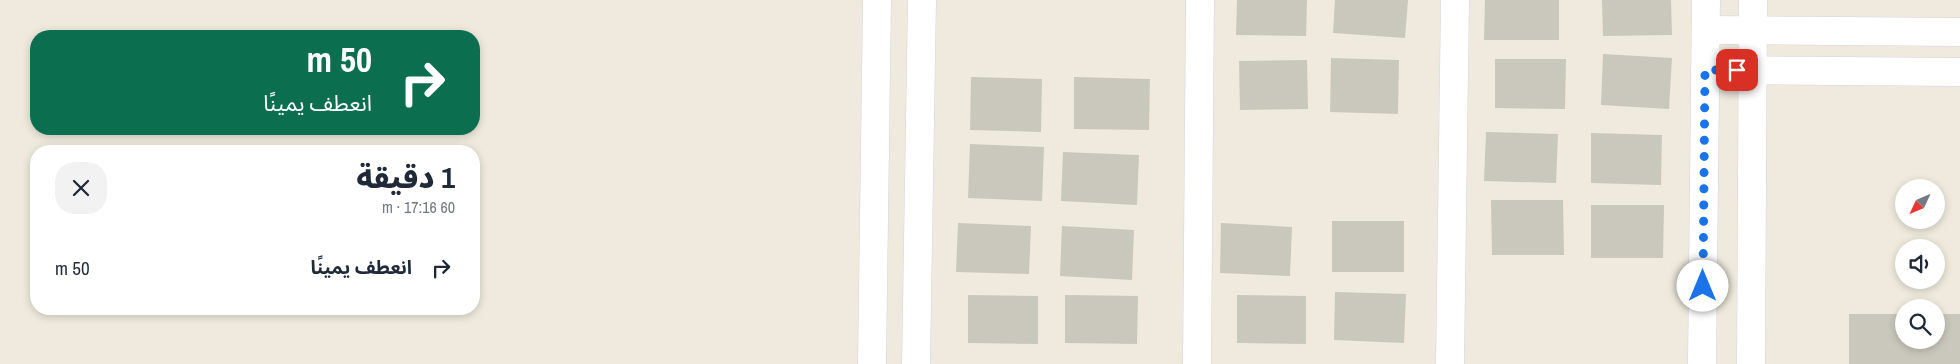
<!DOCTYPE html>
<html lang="ar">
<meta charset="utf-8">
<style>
:root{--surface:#fff;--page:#f2f2f3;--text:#1f2937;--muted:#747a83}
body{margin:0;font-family:"Archivo Narrow","Noto Sans Arabic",sans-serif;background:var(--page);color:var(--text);direction:rtl;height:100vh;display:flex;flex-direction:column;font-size:19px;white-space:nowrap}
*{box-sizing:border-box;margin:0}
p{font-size:16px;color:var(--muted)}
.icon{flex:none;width:28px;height:28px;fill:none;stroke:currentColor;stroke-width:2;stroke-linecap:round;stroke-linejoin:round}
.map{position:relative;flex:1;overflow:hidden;direction:ltr}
.sheet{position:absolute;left:30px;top:145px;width:450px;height:170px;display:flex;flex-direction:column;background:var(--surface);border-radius:20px;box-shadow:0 2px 8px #0003;direction:rtl}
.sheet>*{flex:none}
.guide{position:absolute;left:30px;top:30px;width:450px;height:105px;border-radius:20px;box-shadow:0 2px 8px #0003;direction:rtl;background:#0b6e4f;color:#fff;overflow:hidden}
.needle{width:32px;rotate:226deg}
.tools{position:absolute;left:1895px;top:179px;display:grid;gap:10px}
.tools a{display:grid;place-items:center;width:50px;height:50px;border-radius:50%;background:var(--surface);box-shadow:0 2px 8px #0003;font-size:25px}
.pin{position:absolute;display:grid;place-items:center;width:42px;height:42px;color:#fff;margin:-21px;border-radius:10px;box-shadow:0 2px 8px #0006}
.me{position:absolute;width:55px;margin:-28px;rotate:0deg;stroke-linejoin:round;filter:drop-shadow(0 0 4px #0008)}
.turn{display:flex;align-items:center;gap:18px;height:105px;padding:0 25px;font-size:22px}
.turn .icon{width:65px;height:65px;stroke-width:2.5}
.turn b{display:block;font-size:35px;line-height:42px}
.round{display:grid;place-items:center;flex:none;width:52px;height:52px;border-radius:20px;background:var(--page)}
.overview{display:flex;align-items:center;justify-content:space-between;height:85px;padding:0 25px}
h1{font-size:30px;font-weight:800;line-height:38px}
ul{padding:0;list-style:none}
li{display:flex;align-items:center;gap:15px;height:75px;padding:0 25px}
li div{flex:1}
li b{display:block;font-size:19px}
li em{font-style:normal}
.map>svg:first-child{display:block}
</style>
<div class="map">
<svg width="1960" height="364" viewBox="0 0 1960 364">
<rect width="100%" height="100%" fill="#efeadd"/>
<g fill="#cac8bc">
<polygon points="1237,0 1307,0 1306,36 1236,35"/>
<polygon points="1335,0 1408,0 1405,38 1333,33"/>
<polygon points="1485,0 1559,0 1559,40 1484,40"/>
<polygon points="1602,0 1671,0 1672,35 1603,36"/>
<polygon points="1603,54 1672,58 1669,109 1601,105"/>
<polygon points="1331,58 1399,60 1398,114 1330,112"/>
<polygon points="1495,59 1566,59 1565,109 1495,108"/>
<polygon points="1307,60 1308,109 1240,110 1239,61"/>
<polygon points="971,77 1042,79 1041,132 970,130"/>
<polygon points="1074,77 1150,79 1149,130 1074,129"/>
<polygon points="1486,132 1558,134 1556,183 1484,181"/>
<polygon points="1591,133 1662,135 1661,185 1591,183"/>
<polygon points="970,144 1044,147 1042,201 968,198"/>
<polygon points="1063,152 1139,155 1137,205 1061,201"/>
<polygon points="1491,200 1563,200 1564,255 1492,255"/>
<polygon points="1591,205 1664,205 1663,258 1591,258"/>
<rect x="1332" y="221" width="72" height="51"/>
<polygon points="958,223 1031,226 1029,274 956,272"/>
<polygon points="1221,223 1292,227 1290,276 1220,273"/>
<polygon points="1062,226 1134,230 1132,280 1060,276"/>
<polygon points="1335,292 1406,294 1404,343 1334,340"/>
<polygon points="968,295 1038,296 1038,344 968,343"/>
<polygon points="1065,295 1138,296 1137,344 1065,343"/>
<polygon points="1237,295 1306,296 1306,344 1237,343"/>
<polygon points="1849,314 1904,314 1904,340 1936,340 1936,314 1960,314 1960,364 1849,364"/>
</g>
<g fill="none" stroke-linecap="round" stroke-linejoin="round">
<g stroke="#d2d3e6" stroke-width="29">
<g id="street">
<polyline points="1706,30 1960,32"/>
<polyline points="1705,70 1960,72"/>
<polyline points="1197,364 1200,0"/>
<polyline points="1450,364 1455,0"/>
<polyline points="1702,364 1706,0"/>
<polyline points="1751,364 1753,0"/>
</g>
</g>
<g stroke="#d2d3e6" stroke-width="29">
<g id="secondary">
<polyline points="872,364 877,0"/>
<polyline points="916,364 922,0"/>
</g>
</g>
<use href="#street" stroke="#fff" stroke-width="28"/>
<use href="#secondary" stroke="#fff" stroke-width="28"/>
</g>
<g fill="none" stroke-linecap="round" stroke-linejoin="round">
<polyline stroke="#1a73e8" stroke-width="9" stroke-dasharray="0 16.2" points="1703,286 1705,70 1737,70"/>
</g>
</svg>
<div class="tools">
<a><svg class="needle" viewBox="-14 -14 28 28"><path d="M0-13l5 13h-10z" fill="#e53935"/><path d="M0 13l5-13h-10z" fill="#747a83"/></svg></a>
<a><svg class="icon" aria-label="sound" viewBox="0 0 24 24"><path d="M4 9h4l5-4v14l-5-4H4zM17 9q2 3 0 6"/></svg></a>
<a><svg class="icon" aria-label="search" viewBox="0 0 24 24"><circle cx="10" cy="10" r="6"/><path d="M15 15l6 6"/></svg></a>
</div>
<div class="pin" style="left:1737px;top:70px;background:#d93025"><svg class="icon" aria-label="arrive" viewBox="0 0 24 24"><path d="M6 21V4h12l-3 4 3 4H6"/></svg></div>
<svg class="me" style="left:1703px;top:286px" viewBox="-20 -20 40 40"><circle r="19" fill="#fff"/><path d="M0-13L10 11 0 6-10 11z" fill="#1a73e8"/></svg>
<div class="guide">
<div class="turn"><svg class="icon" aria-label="right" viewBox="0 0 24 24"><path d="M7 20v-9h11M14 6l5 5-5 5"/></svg><div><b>50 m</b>انعطف يمينًا</div></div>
</div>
<section class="sheet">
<div class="overview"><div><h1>1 دقيقة</h1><p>60 m · 17:16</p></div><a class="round"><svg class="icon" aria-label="close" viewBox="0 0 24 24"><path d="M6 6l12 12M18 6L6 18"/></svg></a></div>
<ul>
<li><svg class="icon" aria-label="right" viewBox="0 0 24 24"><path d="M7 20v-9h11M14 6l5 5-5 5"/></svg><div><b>انعطف يمينًا</b></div><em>50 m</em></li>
</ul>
</section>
</div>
